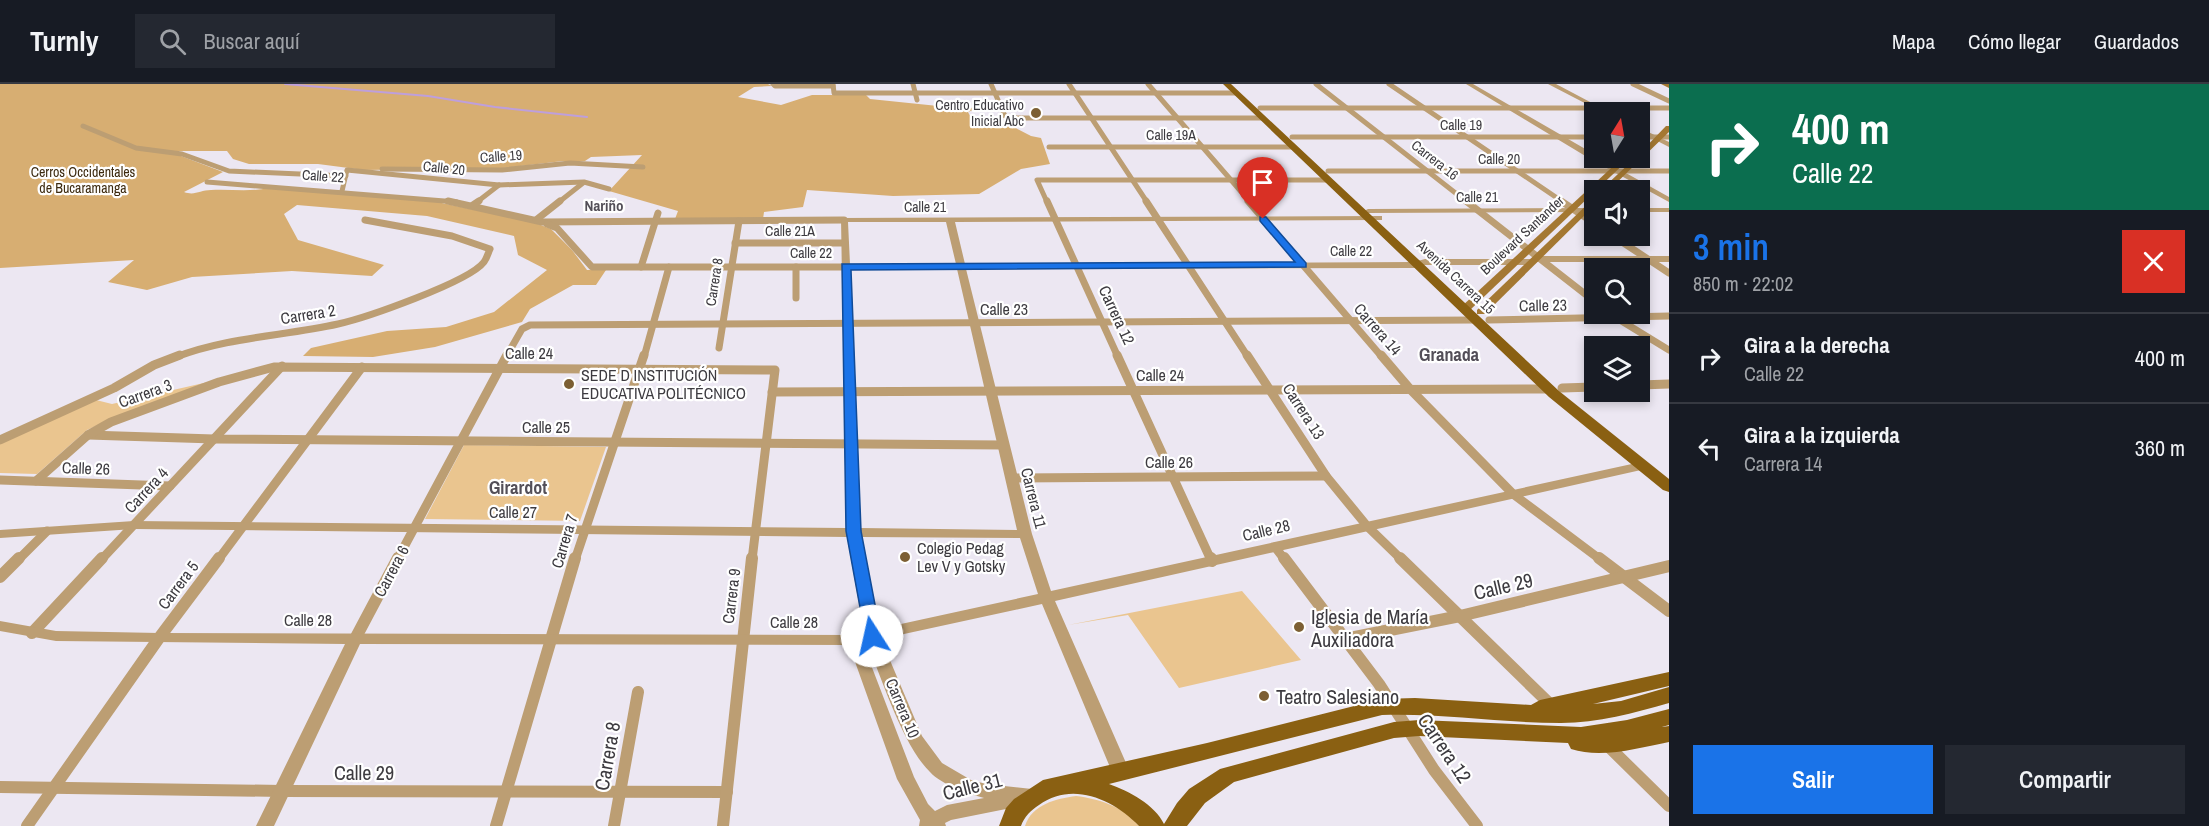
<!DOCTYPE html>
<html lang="es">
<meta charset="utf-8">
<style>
:root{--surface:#171b24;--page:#242831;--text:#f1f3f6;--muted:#9ea1a6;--line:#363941;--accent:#1a73e8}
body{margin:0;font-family:"Archivo Narrow",sans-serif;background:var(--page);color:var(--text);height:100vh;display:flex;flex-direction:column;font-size:22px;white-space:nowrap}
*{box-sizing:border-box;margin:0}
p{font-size:20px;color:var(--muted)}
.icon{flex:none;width:33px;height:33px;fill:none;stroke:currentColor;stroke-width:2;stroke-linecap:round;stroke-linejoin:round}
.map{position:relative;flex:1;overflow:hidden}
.drawer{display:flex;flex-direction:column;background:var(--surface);width:540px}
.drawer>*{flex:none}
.hud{background:#0b6e4f;color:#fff;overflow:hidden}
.needle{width:39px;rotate:11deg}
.fabs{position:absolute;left:1584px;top:18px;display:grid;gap:12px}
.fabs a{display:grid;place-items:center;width:66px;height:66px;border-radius:0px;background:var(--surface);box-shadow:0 3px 9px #0003;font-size:30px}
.pin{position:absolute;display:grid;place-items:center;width:51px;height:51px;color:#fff;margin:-62px -26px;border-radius:50% 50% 50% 0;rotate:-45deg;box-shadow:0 0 6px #0007}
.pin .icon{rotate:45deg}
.me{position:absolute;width:66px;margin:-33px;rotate:350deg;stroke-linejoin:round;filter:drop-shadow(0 0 4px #0008)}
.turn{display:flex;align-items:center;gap:21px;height:126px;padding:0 24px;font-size:27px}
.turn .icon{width:78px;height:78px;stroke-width:2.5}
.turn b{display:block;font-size:42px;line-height:51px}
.round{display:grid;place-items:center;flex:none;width:63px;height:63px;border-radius:0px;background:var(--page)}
.overview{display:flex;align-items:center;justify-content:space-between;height:102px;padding:0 24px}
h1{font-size:36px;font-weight:600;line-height:45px;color:var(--accent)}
.cta{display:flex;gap:12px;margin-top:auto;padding:12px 24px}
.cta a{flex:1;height:69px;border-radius:0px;background:var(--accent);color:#fff;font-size:24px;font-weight:600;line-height:69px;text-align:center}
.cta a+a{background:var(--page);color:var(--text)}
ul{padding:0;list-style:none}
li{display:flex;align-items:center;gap:18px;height:90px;padding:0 24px;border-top:2px solid var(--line)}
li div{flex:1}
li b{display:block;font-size:22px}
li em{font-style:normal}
header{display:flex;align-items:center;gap:36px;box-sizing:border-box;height:84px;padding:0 30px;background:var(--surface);border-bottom:2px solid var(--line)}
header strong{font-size:28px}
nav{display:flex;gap:33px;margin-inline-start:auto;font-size:21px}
.search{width:420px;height:54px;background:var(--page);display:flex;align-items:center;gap:15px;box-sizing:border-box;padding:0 21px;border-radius:0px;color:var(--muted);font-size:22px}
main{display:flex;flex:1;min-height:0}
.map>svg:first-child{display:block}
</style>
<header>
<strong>Turnly</strong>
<div class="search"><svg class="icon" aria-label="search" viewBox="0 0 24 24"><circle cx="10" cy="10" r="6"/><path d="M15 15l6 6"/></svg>Buscar aquí</div>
<nav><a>Mapa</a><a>Cómo llegar</a><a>Guardados</a></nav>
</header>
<main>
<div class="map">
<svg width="1669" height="742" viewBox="0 0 1669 742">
<rect width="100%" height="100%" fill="#ece7f2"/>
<g fill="#eac58f">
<polygon points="208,298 117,332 87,346 37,390 0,389 0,357 96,316 112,320"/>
<polygon points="464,361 606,363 580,437 425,435"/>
<polygon points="1242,507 1301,576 1179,604 1128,531 1068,541"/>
<path d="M1076 712C1099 715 1123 722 1139 742H1025C1032 720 1056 715 1076 712Z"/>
</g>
<path fill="#d7ae72" d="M0 0H768L772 2 754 3 738 13 781 21 812 11H866L870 15 938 22H970L973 26 968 28 970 32 994 33 1031 52 1041 54 1050 80 1021 85 979 110 893 112 807 106 803 123 764 128 763 135H675L678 127 609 107 642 71 591 73 585 77H563L503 84 364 86 318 80H249L233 75 227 67H176L181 72 223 88 184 108C195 112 200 106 211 106 231 105 249 108 269 104L437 118 533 138 551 145 572 166 587 186H606L596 201H573L530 225 522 238 435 263 373 273 303 272 311 264 387 247 446 243 494 228 547 186 518 171 514 152 427 132 297 121 284 130 298 156 384 181 372 192 292 187 192 193 147 206 108 198 134 176 0 184Z"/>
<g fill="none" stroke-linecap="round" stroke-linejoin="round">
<polyline stroke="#be9fdb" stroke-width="2" points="285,0 428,12 495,23 587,33"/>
<g stroke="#bc9e73" stroke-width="5">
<polyline points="773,0 775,2 833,2"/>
<polyline points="833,0 834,9 1236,9"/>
<polyline points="913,0 917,16"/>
<polyline points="991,0 1005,32 1010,34 1263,34"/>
<polyline points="1069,0 1147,118"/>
<polyline points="1148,0 1250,118"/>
<polyline points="1316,0 1467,118"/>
<polyline points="1389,0 1563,118"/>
<polyline points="1633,0 1669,17"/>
<polyline points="1260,24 1669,24"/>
<polyline points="83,42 136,64 182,70 229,87 346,92"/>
<polyline points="1292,53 1594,53"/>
<polyline points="1640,53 1669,53"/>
<polyline points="1049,63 1293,63"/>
<polyline points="382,85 502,86 570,79 643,83"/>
<polyline points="1328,87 1669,87"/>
<polyline points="207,98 457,118"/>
<polyline points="342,107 347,86 499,101 584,98 609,105"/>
<polyline points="477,118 499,101"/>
<polyline points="559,118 583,99"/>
<polyline points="1047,118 1037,96 1327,96"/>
</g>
<g stroke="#bc9e73" stroke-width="7">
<polyline points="448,117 542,138 844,136"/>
<polyline points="1047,117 1118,273"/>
<polyline points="1146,117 1248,273"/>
<polyline points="1248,117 1382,273"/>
<polyline points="1466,117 1594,217"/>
<polyline points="1561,117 1594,139"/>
<polyline points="473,121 479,117"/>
<polyline points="536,136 560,117"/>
<polyline points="547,140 557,144 592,183 846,183"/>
<polyline points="1613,152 1669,189"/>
<polyline points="735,159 845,159"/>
<polyline points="641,183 658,129"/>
<polyline points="796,183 796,214"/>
<polyline points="1615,233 1669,266"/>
<polyline points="1489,236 1669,232"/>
<polyline points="719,264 739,137"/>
<path d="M176 273C228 253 284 252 338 240 365 234 469 198 484 178 487 174 488 169 490 165L452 152 365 136"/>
<polyline points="506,273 522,245 530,241 1477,236"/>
<polyline points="644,273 669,183"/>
</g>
<g stroke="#bc9e73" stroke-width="9">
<polyline points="1117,271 1211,476"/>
<polyline points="1247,271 1326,392 1367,442 1402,476"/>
<polyline points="1381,271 1410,305 1513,410 1601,476"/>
<polyline points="1640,301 1669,300"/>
<polyline points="1562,304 1594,303"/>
<polyline points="772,308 1549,305"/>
<polyline points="88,351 214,355 1004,361"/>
<polyline points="0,356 114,304 154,281 180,271"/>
<polyline points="1012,394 1326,392"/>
<polyline points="0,396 170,402"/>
<polyline points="36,397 88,351 111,338 219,298 274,283 775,286 752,476"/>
<polyline points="1275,463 1285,476"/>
<polyline points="18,476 47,447"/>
<polyline points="101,476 282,282"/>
<polyline points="218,476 362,283"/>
<polyline points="397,476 507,271"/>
<polyline points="575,476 644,271"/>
</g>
<g stroke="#bc9e73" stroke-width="12">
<polyline points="1211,474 1212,477"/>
<polyline points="1284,474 1379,600 1434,686 1477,742"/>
<polyline points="1400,474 1553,623"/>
<polyline points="1599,474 1669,527"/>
<polyline points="0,493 19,474"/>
<polyline points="32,549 102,474"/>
<polyline points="355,555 398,474"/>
<polyline points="1345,555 1460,532 1669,482"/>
<polyline points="1606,660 1669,722"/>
<polyline points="0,703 282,707 727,708"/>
<polyline points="27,742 159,554 219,474"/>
<polyline points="496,742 575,474"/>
<polyline points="614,742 638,608"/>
<polyline points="723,742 752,474"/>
</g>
<g fill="#bc9e73" fill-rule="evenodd">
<polygon points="1466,0 1473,0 1594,70 1594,74 1599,74 1669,113 1669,118 1592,76"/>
<polygon points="1548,0 1556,0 1609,28 1602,28"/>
<polygon points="1640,44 1669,58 1669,63 1640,48"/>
<polygon points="1594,124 1594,128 1368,129 1364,127 1368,125"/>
<rect x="1640" y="124" width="29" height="4"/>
<path d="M1382 132V136H1379L955 138 965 180 1414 178 1425 175H1532L1536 172H1669V178H1537L1533 181H1425L1414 184 966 185 1032 450 1051 507 1641 378 1647 382 1641 386 1055 517 1130 688 1127 693 1121 695 1115 693 1112 688 1042 520 881 555 922 652 942 679 971 696 986 700 1032 705 1038 707 1041 712 1038 717 1032 719H1023L1016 723 951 736 945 739 946 742H919L920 736 897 695 849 561 360 560 274 742H256L345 560 56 557 0 547V537L56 547 159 549 854 551 864 548 847 453 134 445 0 454V446L134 437 846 444 841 134ZM848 138H946L956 180H850ZM957 185 1017 446 860 444 850 186ZM861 453 1020 454 1038 510 878 545ZM867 559C882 595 903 662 930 688 942 701 967 709 984 714L947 721 935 727 928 720 914 693 863 560Z"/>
</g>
<g fill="#a47832" fill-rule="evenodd">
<polygon points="1661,0 1669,0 1669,4"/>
<polygon points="1666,42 1669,42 1669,48 1609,106 1601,106 1635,74 1640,74 1640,69"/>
<polygon points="1622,74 1630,74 1469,227 1461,227 1461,223"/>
<polygon points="1594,114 1594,122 1485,230 1477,230 1477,226"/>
</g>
<g fill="#8a6012" fill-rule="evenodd">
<polygon points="1223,0 1231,0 1559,307 1669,395 1669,408 1663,406 1549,313"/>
<path d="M1669 588V602L1593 620 1621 617 1669 603V619C1634 629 1598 639 1561 639 1501 639 1442 629 1382 631L1109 700C1129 707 1155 721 1164 740L1177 719 1189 705 1220 685 1394 638 1419 636 1581 643 1627 636 1669 625V641L1662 643 1669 642V658C1639 664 1601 675 1571 665L1568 659 1419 652 1394 654 1234 698 1205 719 1187 742H1139C1113 715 1072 697 1039 721 1031 726 1024 733 1021 742H999L1006 724 1014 715 1043 696 1207 659 1382 615 1415 614 1531 621 1540 616Z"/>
</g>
</g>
<polygon fill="#1a73e8" stroke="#114b97" stroke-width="1.5" points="1260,133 1266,133 1306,179 1306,183 851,186 861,447 881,552 878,556 872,558 866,556 846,447 842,180 1295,178 1260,137"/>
<g fill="#7c5f33" stroke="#fff" stroke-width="2">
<circle cx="1036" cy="29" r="6"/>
<circle cx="569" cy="300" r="6"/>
<circle cx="905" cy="473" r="6"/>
<circle cx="1299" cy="543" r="6"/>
<circle cx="1264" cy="612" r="6"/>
</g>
<g text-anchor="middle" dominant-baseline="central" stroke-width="4.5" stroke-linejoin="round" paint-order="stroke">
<g font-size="14" fill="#3d3b40" stroke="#fff" text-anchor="end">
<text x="1024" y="21">Centro Educativo<tspan x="1024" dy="16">Inicial Abc</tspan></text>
</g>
<g font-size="14" fill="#3d3b40" stroke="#fff">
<text x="1461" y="41">Calle 19</text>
<text x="1171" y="51">Calle 19A</text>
<text transform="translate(501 72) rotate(-4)">Calle 19</text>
<text x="1499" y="75">Calle 20</text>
<text transform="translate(1435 76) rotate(38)">Carrera 16</text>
<text transform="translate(444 84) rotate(6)">Calle 20</text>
<text transform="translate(323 92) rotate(4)">Calle 22</text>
<text x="1477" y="113">Calle 21</text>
<text x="925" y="123">Calle 21</text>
<text x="790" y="147">Calle 21A</text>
<text transform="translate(1522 151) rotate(-43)">Boulevard Santander</text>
<text x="1351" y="167">Calle 22</text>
<text x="811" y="169">Calle 22</text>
<text transform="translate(1456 193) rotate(43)">Avenida Carrera 15</text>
<text transform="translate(714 198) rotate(-81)">Carrera 8</text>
</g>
<g font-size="14" fill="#3d2b10" stroke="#fff">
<text x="83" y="88">Cerros Occidentales<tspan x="83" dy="16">de Bucaramanga</tspan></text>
</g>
<g font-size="15" font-weight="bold" fill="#534f58" stroke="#fff">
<text x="604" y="121">Nariño</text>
</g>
<g font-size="16" fill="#3d3b40" stroke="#fff">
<text transform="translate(1543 221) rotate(-1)">Calle 23</text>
<text x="1004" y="225">Calle 23</text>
<text transform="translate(308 230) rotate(-9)">Carrera 2</text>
<text transform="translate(1117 231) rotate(65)">Carrera 12</text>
<text transform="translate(1378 245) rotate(49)">Carrera 14</text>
<text x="529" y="269">Calle 24</text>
<text x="1160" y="291">Calle 24</text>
<text transform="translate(145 309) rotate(-20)">Carrera 3</text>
<text transform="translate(1304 327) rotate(57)">Carrera 13</text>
<text x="546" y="343">Calle 25</text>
<text x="1169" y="378">Calle 26</text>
<text transform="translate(86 384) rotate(2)">Calle 26</text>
<text transform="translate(146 406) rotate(-47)">Carrera 4</text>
<text transform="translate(1034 414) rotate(76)">Carrera 11</text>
<text x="513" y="428">Calle 27</text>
<text transform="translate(1266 446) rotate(-13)">Calle 28</text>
<text transform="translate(564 457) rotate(-73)">Carrera 7</text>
<text transform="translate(391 487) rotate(-62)">Carrera 6</text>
<text transform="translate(178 501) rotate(-53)">Carrera 5</text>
<text transform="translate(731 512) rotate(-83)">Carrera 9</text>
<text x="308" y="536">Calle 28</text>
<text x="794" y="538">Calle 28</text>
<text transform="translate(903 624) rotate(67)">Carrera 10</text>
</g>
<g font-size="16" fill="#3d3b40" stroke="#fff" text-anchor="start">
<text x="581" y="291">SEDE D INSTITUCIÓN<tspan x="581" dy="18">EDUCATIVA POLITÉCNICO</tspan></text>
<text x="917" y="464">Colegio Pedag<tspan x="917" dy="18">Lev V y Gotsky</tspan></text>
</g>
<g font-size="18" font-weight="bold" fill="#534f58" stroke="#fff">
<text x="1449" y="270">Granada</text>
<text x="518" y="403">Girardot</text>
</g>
<g font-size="20" fill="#3d3b40" stroke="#fff">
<text transform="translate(1503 502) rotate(-13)">Calle 29</text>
<text transform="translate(1445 664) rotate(56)">Carrera 12</text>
<text transform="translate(607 672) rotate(-80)">Carrera 8</text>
<text x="364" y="688">Calle 29</text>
<text transform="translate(972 702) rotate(-14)">Calle 31</text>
</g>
<g font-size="20" fill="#3d3b40" stroke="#fff" text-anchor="start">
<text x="1311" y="532">Iglesia de María<tspan x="1311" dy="23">Auxiliadora</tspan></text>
<text x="1276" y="612">Teatro Salesiano</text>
</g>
</g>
</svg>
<div class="fabs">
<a><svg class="needle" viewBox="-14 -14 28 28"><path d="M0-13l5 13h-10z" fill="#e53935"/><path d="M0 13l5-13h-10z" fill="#9ea1a6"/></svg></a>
<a><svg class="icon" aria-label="sound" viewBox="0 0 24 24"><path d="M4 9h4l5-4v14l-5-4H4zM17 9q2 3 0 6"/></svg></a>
<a><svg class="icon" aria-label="search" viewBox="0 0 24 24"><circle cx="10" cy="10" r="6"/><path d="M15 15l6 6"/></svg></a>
<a><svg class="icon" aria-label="layers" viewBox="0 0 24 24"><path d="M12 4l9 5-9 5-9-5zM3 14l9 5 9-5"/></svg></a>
</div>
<div class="pin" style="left:1263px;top:135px;background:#d93025"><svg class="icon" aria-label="arrive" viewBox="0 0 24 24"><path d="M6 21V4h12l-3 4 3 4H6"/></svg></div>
<svg class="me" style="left:872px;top:552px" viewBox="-20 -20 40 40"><circle r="19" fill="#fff"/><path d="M0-13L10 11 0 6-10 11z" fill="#1a73e8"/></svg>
</div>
<section class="drawer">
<div class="hud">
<div class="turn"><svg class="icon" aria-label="right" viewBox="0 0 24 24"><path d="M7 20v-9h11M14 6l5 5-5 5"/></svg><div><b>400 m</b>Calle 22</div></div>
</div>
<div class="overview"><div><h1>3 min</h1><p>850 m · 22:02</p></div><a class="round" style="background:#d93025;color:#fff"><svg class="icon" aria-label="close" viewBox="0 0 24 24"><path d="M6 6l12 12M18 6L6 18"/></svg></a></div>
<ul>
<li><svg class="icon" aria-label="right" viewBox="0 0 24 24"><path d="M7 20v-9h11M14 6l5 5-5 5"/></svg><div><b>Gira a la derecha</b><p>Calle 22</p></div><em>400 m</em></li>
<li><svg class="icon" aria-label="left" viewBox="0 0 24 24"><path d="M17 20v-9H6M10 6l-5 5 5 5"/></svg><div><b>Gira a la izquierda</b><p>Carrera 14</p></div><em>360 m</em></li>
</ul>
<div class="cta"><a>Salir</a><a>Compartir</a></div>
</section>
</main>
